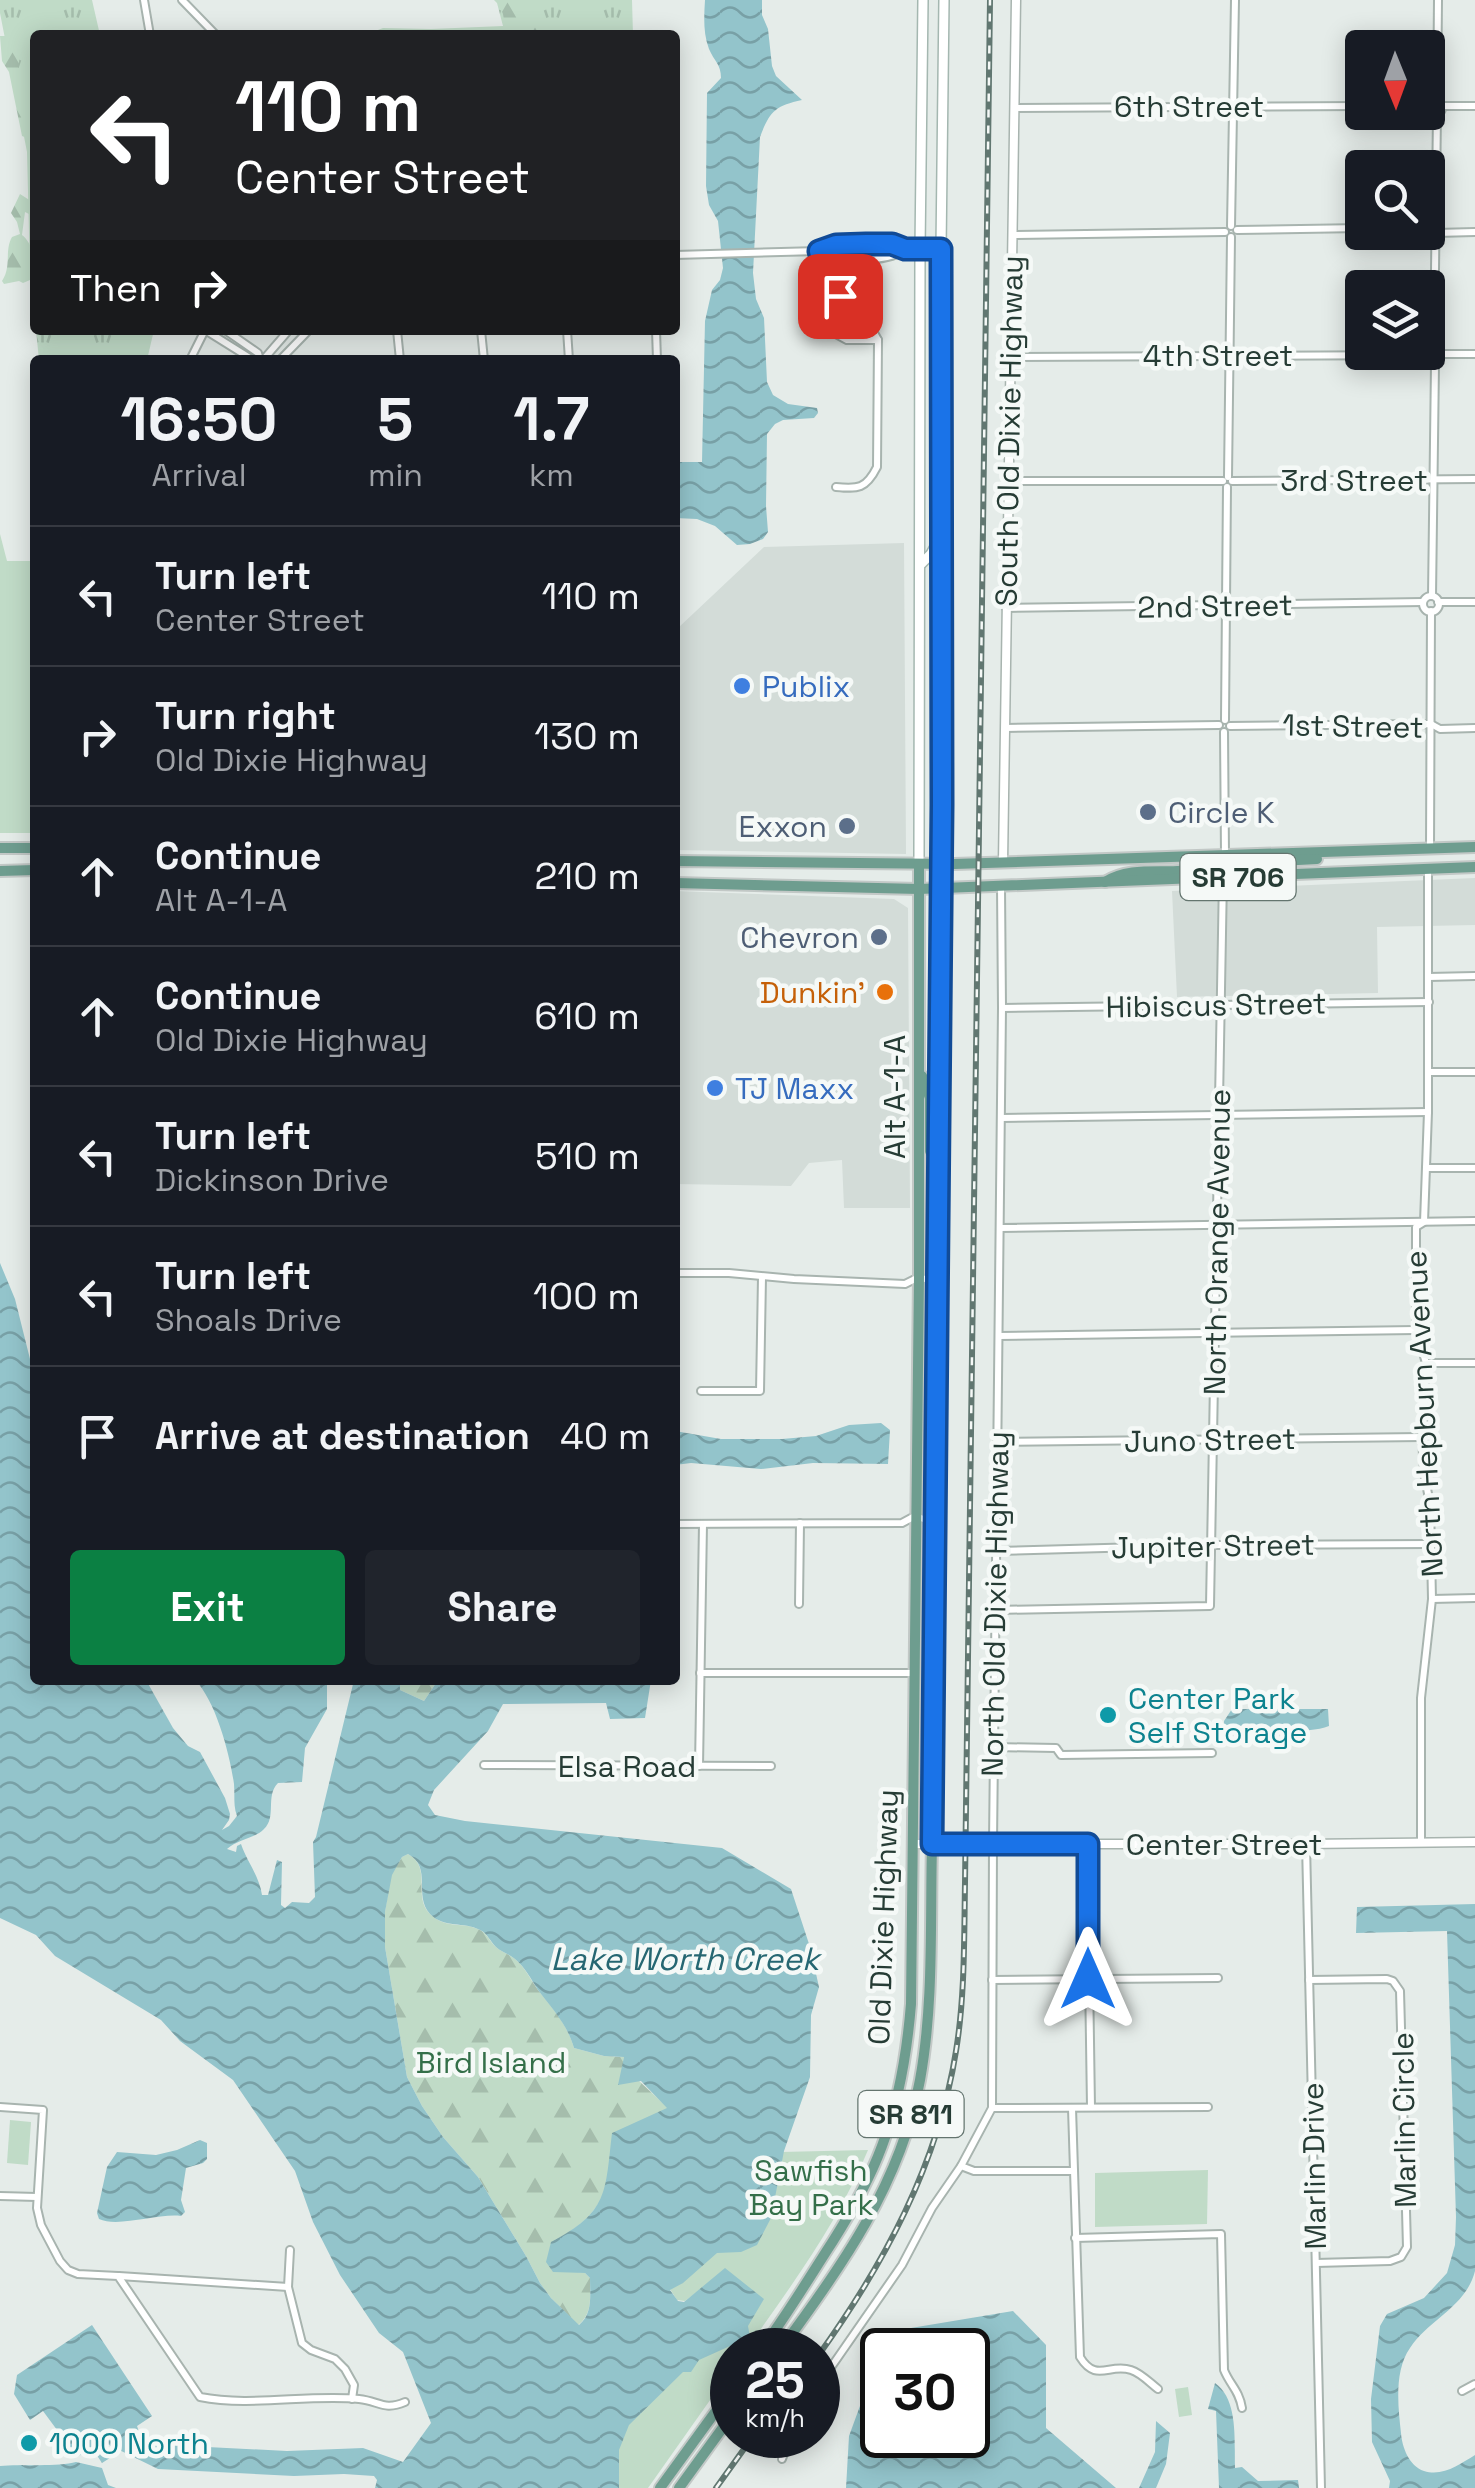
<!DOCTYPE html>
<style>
:root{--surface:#171b24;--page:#20242c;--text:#f1f3f6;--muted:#9ea1a6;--line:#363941;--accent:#0b8043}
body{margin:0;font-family:"Space Grotesk",sans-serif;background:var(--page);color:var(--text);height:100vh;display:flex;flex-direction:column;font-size:38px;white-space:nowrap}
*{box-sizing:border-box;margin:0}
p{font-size:32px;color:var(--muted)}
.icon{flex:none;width:55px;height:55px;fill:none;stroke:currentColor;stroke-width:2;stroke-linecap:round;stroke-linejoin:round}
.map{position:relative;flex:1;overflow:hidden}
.sheet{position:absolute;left:30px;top:355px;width:650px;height:1330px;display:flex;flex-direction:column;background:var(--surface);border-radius:10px;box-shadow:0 5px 25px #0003}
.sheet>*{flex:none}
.guide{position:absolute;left:30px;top:30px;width:650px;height:305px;border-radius:10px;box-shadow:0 5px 25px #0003;background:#202124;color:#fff;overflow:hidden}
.needle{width:65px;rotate:179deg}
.tools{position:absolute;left:1345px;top:30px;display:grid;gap:20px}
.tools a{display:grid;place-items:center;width:100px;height:100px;border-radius:10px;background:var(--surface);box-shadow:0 5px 25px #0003;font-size:50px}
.speed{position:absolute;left:710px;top:2328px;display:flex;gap:20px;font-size:50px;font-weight:700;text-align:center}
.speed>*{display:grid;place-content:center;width:130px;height:130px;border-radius:50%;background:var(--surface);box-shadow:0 5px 25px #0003;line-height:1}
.speed small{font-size:25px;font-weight:400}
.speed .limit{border:5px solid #111;border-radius:15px;background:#fff;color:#111}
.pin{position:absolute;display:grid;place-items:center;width:85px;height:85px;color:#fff;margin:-42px;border-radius:20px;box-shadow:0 5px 15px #0006}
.me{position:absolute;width:110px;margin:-55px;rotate:0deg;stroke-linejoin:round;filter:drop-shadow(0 0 8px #0008)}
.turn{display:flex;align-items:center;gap:35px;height:210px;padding:0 40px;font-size:45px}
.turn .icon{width:130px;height:130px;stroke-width:2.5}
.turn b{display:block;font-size:70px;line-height:85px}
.then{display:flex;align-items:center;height:95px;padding:0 40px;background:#0003;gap:20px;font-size:38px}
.eta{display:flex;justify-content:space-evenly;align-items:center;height:170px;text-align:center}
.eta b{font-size:60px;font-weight:800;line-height:70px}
.primary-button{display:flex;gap:20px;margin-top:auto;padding:20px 40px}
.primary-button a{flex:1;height:115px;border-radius:10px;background:var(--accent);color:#fff;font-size:40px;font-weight:800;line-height:115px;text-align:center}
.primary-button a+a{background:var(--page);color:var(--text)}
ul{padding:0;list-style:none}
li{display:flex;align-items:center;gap:30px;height:140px;padding:0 40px;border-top:2px solid var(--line)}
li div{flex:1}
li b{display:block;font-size:38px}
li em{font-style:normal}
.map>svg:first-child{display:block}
</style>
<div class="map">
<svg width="1475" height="2488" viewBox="0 0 1475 2488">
<defs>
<pattern id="grass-tufts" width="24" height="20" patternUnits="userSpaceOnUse" patternTransform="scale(2.5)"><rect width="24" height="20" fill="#c0dbc7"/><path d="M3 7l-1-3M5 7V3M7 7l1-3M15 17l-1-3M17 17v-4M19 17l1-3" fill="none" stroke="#a5bdac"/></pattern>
<pattern id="forest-firs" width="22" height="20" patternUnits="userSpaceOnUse" patternTransform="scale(2.5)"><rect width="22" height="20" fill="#c0dbc7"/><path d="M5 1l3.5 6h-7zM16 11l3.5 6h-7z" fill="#a5bdac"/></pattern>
<pattern id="water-waves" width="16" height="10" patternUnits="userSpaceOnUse" patternTransform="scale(2.5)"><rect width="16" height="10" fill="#93c4cb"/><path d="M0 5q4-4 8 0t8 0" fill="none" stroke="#78a0a6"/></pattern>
</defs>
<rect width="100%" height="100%" fill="#e5ece9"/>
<g fill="#d3dcd8">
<polygon points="904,543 906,854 675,850 675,803 679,784 678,628 764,547"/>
<polygon points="1475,878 1475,925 1377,927 1378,993 1177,997 1172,891"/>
<polygon points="675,891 894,899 908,908 910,1208 844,1208 842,1160 809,1163 791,1186 675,1184"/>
</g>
<g fill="url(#grass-tufts)">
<polygon points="0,0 92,0 100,35 35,35 35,324 30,272 27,152 0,13"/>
<polygon points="494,0 632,0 633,35 365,35 383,28 431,29 503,26 497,3"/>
<polygon points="36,330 154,330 147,360 39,360"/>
</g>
<g fill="url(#forest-firs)">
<polygon points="497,0 520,0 522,9 539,25 538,35 490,35 489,33 505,26 503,14"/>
<path d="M0 36H7C11 41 18 51 19 58 20 61 18 64 18 66 18 78 25 89 35 94V141L22 136 9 72 2 61Z"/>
<path d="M20 194 34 203 35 210 29 214 25 212 22 235C34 244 38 267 30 280L23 283 19 281 4 284 2 281C12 266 4 251 12 237L20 234 17 222 11 213Z"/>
<polygon points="400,1680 438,1680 424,1701 400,1690"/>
<path d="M408 1854C433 1868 412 1896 430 1914 447 1930 463 1921 480 1930 487 1933 490 1942 496 1947 501 1952 509 1954 515 1959 525 1967 530 1979 538 1990 553 2009 567 2024 574 2048L604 2056 624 2057 623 2066 668 2108 610 2152C611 2200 591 2221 551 2243L571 2271 585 2273 590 2278C590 2296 593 2314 578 2325L551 2298 540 2283 526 2256 478 2177 443 2137 422 2106 407 2077 385 1947V1912L391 1875 402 1857Z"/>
</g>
<g fill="#c0dbc7">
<polygon points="0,534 7,561 35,561 35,833 0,833"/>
<polygon points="10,2120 31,2122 28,2165 7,2163"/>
<path d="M868 2150C838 2223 791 2286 746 2350H732V2369L648 2488H619L617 2450 627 2426 683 2370 699 2359 750 2336 726 2270 685 2301 677 2300 670 2289 780 2152Z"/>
<polygon points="1208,2170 1207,2224 1095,2227 1095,2173"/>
<polygon points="1188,2387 1192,2415 1179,2417 1175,2389"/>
</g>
<g fill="url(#water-waves)" fill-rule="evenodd">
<path d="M705 0H762V15L768 29 772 66 776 76 802 100C775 106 770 111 760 137L753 273 756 299 764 318 767 382 773 395 788 404 817 408 818 413 814 418 783 420 775 424 767 434 766 506 768 532 763 539 750 544 737 545 715 526 697 519 675 518V462H702L705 321 712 290 720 280 723 268 718 221 709 205 706 186 707 93 721 78C721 64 714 61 709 49 703 33 704 16 705 0Z"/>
<path d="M0 1263 15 1299 35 1379V1680H146L173 1728 188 1746 200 1752 225 1798 230 1814 229 1820 222 1830 229 1826 237 1816C233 1805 235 1796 234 1784 230 1755 216 1701 195 1680H327V1709L305 1748 302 1782 278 1783C265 1796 277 1817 264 1829 256 1838 238 1839 227 1849L236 1852 237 1846 241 1844C247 1862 259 1875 262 1895H268L277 1860 282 1862 281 1905 285 1908 292 1902 309 1903 315 1897 313 1842 316 1837 354 1680H400V1690L424 1701 438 1680H651L645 1718 610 1719 606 1703 503 1704 488 1731 434 1790 428 1805 435 1815 465 1821 722 1848 791 1889 810 1947 819 1987 811 2015 810 2077 784 2151 771 2218 757 2245 741 2252 717 2253 683 2283 670 2290 678 2301 684 2302 725 2268 764 2299 748 2326 750 2337 699 2360 691 2372H683L629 2425 619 2450V2488H375L377 2480 374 2476 344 2474 294 2476 158 2469 107 2444 113 2456 102 2463 96 2454 86 2452 77 2457 43 2411 30 2420 14 2394 17 2375 92 2325 152 2416 137 2426 139 2432 168 2445 287 2451 363 2448 403 2462 431 2423 403 2352 379 2333 340 2275 313 2222 295 2171 233 2080 180 2041 161 2020 55 1956 36 1935 0 1918ZM408 1854C433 1868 413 1895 430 1914 445 1929 463 1921 480 1930 487 1933 490 1941 496 1947 501 1952 509 1954 515 1959 525 1967 531 1979 538 1990 553 2010 567 2024 574 2048L604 2056 624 2057 618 2085 641 2081 667 2108 612 2133C605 2192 609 2212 551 2242L546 2262 553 2272 585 2273 590 2278C590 2295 593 2314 579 2325L551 2298 540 2283 526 2256 478 2177 443 2137 422 2106 407 2077 385 1947V1912L392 1875 402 1857Z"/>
<polygon points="881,1423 890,1430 888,1464 813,1463 761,1469 691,1463 675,1465 675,1431 721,1439 782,1439 816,1436 849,1425"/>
<path d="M1232 1709H1328L1329 1726C1306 1735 1255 1730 1228 1730L1224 1728V1721Z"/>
<path d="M1475 1904V2271C1466 2307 1429 2319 1410 2348 1394 2371 1398 2406 1401 2433 1402 2447 1409 2466 1424 2471 1443 2477 1460 2464 1475 2455V2488H1389L1390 2481 1372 2442 1371 2399 1380 2326 1387 2314 1424 2298 1447 2273 1455 2245 1456 2217 1447 1931 1356 1933 1357 1907Z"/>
<path d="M200 2140 207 2143V2159L203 2163 186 2168 181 2200 185 2212 181 2216C159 2213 118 2228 99 2219L97 2213 107 2167 117 2152 156 2155 177 2150Z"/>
<path d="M1013 2311 1046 2345V2428L1116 2488H846L849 2436 887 2332ZM882 2350H968V2435H882Z"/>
<path d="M1215 2383C1239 2400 1234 2442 1235 2468L1242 2467 1258 2481 1298 2480 1299 2488H1219L1216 2411 1208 2409Z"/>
<polygon points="1156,2421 1170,2433 1166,2464 1156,2488 1139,2488 1155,2452"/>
<path d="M76 2462 102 2468 108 2485 116 2488H0V2466C20 2464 59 2467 76 2462Z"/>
</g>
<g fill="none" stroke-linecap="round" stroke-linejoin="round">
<g stroke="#a8b4af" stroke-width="10">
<g id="minor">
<polyline points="144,0 150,35"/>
<polyline points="182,0 216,35"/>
<circle cx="1436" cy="108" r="6"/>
<polyline points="1437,102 1438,0"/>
<polyline points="1443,106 1475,106"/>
<polyline points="1015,108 1362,106"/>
<polyline points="1231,226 1235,0"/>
<polyline points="1237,230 1362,228"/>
<polyline points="1436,233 1475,232"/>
<polyline points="1013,235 1225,232"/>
<path d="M819 251 827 280 868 322 878 340 877 467C866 489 858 489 836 487"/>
<path d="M820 252C843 261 883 264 904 250"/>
<polyline points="675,255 819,251 836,245 867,244 892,244 905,249 941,249"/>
<polyline points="205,330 253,360"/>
<polyline points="225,330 258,353 260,360"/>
<polyline points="397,330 400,360"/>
<polyline points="481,330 484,360"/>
<polyline points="567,330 569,360"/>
<polyline points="656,330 657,360"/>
<polyline points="836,334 847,340 878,340"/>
<polyline points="1434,348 1437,114"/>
<polyline points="1426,352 1427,359 1430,363 1439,361 1441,352 1433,348"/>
<polyline points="1441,354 1475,354"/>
<polyline points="1010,357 1426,355"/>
<polyline points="190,360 205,330"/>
<polyline points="263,360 289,330"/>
<polyline points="280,360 309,330"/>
<polyline points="1228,477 1231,237"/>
<polyline points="1009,481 1223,481"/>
<polyline points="1232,481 1475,479"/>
<polyline points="1432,596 1435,364"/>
<circle cx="1431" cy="604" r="8"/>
<polyline points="1438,602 1475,602"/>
<polyline points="1006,608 1423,602"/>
<polyline points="1225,720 1227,487"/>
<polyline points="1230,726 1431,724 1440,729 1475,728"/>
<polyline points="1005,728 1219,725"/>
<polyline points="1224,732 1225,855"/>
<polyline points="1430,848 1431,611"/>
<polyline points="1428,977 1475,976"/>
<polyline points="1002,1008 1429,1002"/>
<polyline points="1428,1072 1475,1072"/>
<polyline points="1001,1118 1428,1112"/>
<polyline points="1426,1168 1475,1168"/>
<polyline points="1000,1228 1475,1221"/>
<polyline points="675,1273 729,1273 794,1279 905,1284 919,1277 937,1283"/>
<polyline points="999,1336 1416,1330"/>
<polyline points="1426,1363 1475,1363"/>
<polyline points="701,1391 760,1391 762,1277"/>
<polyline points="997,1442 1422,1437"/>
<polyline points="675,1524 902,1523 915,1516 935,1523"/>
<polyline points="996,1551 1211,1545 1431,1544"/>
<polyline points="1432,1599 1475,1598"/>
<polyline points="799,1604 800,1523"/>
<polyline points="996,1610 1210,1606 1223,877"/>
<polyline points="700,1673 914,1673"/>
<polyline points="994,1747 1056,1748 1061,1755 1212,1753"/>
<polyline points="484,1765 771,1766"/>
<polyline points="699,1766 703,1524"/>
<polyline points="1421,1843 1421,1698 1432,1599 1430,1504 1424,1473 1422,1437 1426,1363 1416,1330 1416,1227 1424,1222 1428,1112 1428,869"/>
<polyline points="1087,1844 1091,2107"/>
<polyline points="1306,1844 1321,2488"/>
<polyline points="992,1980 1218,1978"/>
<polyline points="1309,1980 1387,1979 1393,1981 1400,1991 1407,2247 1401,2257 1390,2261 1316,2263"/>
<path d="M0 2107 43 2110 37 2208 41 2225 60 2261 68 2270 78 2274 118 2276 200 2397C251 2407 308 2394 359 2399 379 2401 384 2411 405 2402"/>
<polyline points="992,2108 1208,2107"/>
<path d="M1072 2108 1080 2357C1096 2383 1109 2363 1131 2370 1141 2373 1150 2383 1158 2389"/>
<polyline points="961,2166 974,2171 1074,2171"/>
<polyline points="0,2196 37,2197"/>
<path d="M1075 2238 1221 2234 1224 2370C1230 2385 1239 2390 1242 2408"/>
<polyline points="290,2250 288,2287 302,2343 311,2350 335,2359 345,2369 354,2385 352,2399"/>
<polyline points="119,2276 288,2287"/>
<polyline points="818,2386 902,2265 932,2208 961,2166 992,2108 993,1843 1002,1008 1001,887"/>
<polyline points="1462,2391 1475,2384"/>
<polyline points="782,2459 791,2435"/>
</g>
</g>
<g stroke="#a8b4af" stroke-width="11">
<g id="tertiary">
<polyline points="1003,863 1016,0"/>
<polyline points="912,1844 1306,1844 1475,1842"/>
</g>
</g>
<g stroke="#a4b7b0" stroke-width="12">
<g id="secondary">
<polyline points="920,565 931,554 941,536"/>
<polyline points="919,864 920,249 923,0"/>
<polyline points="941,864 941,249 944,0"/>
</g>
</g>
<g stroke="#c2c8c6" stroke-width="14">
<g id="primary">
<polyline points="0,848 35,848"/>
<polyline points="675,861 954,864 1475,847"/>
<polyline points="1279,861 1317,859"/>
<polyline points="0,871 35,870"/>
<polyline points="1223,877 1244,862 1257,862"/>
<path d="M1105 882C1141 859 1191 885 1225 856"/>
<polyline points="675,883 919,889 1475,867"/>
<polyline points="922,1076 930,1098 930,1151 937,1165"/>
<path d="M761 2350C787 2315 809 2278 833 2241 852 2211 869 2181 882 2146 899 2101 907 2053 911 2004L919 1277V864"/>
<path d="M780 2350C841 2268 901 2183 920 2080 934 2003 930 1922 932 1843L941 864"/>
<polyline points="660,2488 732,2389"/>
<polyline points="679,2488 732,2415"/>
</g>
</g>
<use href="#minor" stroke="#fff" stroke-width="6"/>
<use href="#tertiary" stroke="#fff" stroke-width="8"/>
<use href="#secondary" stroke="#fff" stroke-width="9"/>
<use href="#primary" stroke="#6e9d8f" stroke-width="10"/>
<g stroke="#617771" stroke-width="6">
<g id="rail">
<path d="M818 2356C884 2264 938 2165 956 2051 965 1996 964 1939 965 1883L990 0"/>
<polyline points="716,2488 754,2435"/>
</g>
</g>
<use href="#rail" stroke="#f5f9f7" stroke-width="2.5" stroke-dasharray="8" stroke-linecap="butt"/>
</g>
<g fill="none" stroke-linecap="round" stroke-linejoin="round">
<g stroke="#114b97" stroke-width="25">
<polyline id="route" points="840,296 827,280 819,251 836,245 866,244 892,244 905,249 941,249 942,805 932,1844 1088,1844 1088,1979"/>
</g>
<use href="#route" stroke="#1a73e8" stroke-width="18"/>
</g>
<g fill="#3f7fe0" stroke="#f5f9f7" stroke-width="4">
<circle cx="742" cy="686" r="10"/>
<circle cx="715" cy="1088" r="10"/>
</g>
<g fill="#5c6f8a" stroke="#f5f9f7" stroke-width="4">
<circle cx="1148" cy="812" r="10"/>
<circle cx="847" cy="826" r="10"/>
<circle cx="879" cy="937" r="10"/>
</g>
<circle fill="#e8710a" stroke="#f5f9f7" stroke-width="4" cx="885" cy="992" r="10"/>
<g fill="#0f9aa8" stroke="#f5f9f7" stroke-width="4">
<circle cx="1108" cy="1715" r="10"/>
<circle cx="29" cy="2443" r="10"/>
</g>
<g text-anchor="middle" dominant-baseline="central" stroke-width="9" stroke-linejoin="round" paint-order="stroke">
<g fill="#f5f9f7" stroke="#64756f" stroke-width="2.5">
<rect x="1180.5" y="854" width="115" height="46" rx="8"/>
<rect x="858.5" y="2091" width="105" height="46" rx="8"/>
</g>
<g font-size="28" font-weight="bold" fill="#263c35">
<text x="1238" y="877">SR 706</text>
<text x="911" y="2114">SR 811</text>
</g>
<g font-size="30" fill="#263c35" stroke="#f5f9f7">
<text x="1189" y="106">6th Street</text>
<text x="1218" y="355">4th Street</text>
<text transform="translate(1009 431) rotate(-89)">South Old Dixie Highway</text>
<text x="1354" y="480">3rd Street</text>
<text transform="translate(1215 606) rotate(-1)">2nd Street</text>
<text transform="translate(1353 726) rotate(1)">1st Street</text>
<text transform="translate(1216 1005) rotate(-1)">Hibiscus Street</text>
<text transform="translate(894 1097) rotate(-90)">Alt A-1-A</text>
<text transform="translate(1217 1242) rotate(-89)">North Orange Avenue</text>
<text transform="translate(1424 1414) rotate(-93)">North Hepburn Avenue</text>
<text transform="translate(1210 1440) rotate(-1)">Juno Street</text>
<text transform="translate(1213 1546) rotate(-1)">Jupiter Street</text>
<text transform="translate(995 1604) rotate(-89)">North Old Dixie Highway</text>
<text x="627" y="1766">Elsa Road</text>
<text x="1224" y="1844">Center Street</text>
<text transform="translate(883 1917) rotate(-88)">Old Dixie Highway</text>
<text transform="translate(1404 2120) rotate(-91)">Marlin Circle</text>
<text transform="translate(1314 2166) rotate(-91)">Marlin Drive</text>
</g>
<g font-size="30" fill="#366cbe" stroke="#f5f9f7" text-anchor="start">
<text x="762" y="686">Publix</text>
<text x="735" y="1088">TJ Maxx</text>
</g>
<g font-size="30" fill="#4e5e75" stroke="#f5f9f7" text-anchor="end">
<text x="1168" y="812" text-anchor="start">Circle K</text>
<text x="827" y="826">Exxon</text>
<text x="859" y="937">Chevron</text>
</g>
<g font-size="30" fill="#c56008" stroke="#f5f9f7" text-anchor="end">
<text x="865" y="992">Dunkin'</text>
</g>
<g font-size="30" fill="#0d838f" stroke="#f5f9f7" text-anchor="start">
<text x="1128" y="1698">Center Park<tspan x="1128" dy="34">Self Storage</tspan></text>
<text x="49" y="2443">1000 North</text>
</g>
<g font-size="30" fill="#346f49" stroke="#f5f9f7">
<text x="491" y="2062">Bird Island</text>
<text x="811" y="2170">Sawfish<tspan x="811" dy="34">Bay Park</tspan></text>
</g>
<g font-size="32" font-style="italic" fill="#266772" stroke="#f5f9f7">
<text x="685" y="1959">Lake Worth Creek</text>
</g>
</g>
</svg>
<div class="tools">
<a><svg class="needle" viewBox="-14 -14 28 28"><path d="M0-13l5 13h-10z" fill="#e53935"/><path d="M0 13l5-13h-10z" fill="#9ea1a6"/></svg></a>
<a><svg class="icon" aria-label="search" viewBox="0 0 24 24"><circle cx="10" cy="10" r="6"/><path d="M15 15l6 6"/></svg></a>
<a><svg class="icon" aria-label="layers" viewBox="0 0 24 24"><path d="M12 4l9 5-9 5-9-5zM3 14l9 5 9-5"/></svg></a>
</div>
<div class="speed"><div>25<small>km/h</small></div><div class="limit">30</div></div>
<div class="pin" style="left:840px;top:296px;background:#d93025"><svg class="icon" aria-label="arrive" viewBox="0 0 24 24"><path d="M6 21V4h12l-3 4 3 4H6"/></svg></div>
<svg class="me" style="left:1088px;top:1979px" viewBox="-20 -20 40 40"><path d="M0-17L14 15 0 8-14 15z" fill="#1a73e8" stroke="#fff" stroke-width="4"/></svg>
<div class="guide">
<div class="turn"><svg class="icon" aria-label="left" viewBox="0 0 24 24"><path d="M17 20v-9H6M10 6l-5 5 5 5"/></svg><div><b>110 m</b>Center Street</div></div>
<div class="then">Then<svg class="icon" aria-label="right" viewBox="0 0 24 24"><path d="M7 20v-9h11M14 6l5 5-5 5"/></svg></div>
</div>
<section class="sheet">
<div class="eta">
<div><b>16:50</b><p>Arrival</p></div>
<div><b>5</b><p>min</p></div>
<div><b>1.7</b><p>km</p></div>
</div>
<ul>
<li><svg class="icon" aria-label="left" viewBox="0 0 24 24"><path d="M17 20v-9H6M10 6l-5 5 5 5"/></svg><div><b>Turn left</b><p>Center Street</p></div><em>110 m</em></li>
<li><svg class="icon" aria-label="right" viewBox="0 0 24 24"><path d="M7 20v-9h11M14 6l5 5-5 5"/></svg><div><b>Turn right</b><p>Old Dixie Highway</p></div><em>130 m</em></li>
<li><svg class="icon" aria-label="ahead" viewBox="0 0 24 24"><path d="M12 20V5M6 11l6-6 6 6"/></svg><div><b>Continue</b><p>Alt A-1-A</p></div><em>210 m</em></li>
<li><svg class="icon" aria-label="ahead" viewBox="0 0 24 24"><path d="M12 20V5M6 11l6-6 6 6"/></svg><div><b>Continue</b><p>Old Dixie Highway</p></div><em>610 m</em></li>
<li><svg class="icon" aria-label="left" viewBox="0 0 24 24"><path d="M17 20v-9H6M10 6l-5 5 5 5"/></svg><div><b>Turn left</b><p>Dickinson Drive</p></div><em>510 m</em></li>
<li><svg class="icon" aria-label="left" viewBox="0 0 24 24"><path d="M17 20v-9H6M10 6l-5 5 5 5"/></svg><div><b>Turn left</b><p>Shoals Drive</p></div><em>100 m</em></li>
<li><svg class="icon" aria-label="arrive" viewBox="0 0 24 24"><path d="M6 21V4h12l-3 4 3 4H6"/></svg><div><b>Arrive at destination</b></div><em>40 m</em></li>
</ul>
<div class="primary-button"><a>Exit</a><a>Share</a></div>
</section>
</div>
